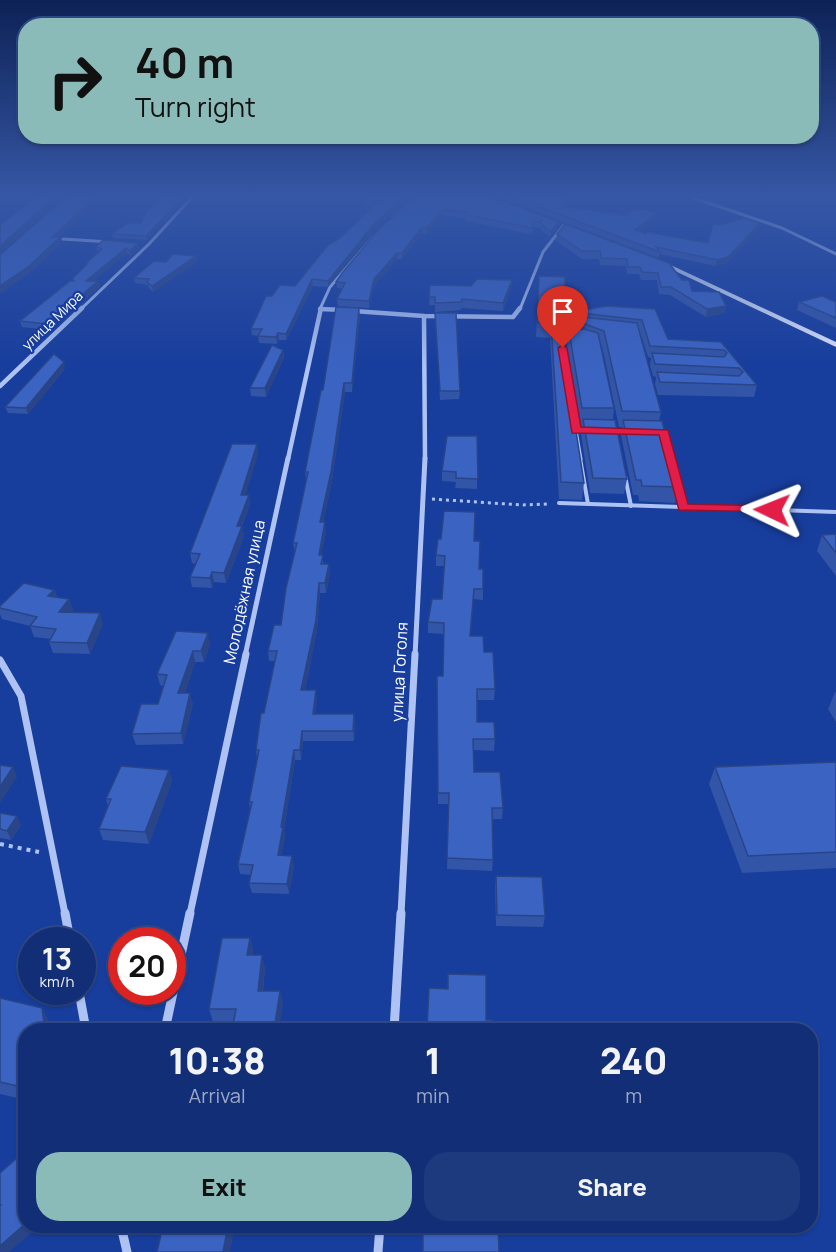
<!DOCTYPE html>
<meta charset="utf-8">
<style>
:root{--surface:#112e76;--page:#1e3a7e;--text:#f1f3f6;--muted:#9ca8c5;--line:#304a88;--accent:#8bbbb9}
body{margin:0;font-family:Manrope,sans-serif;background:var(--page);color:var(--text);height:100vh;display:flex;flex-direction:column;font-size:22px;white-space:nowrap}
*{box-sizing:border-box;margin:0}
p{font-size:20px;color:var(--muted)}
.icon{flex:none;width:33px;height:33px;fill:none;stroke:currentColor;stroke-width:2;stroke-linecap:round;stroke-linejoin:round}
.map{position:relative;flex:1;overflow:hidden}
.panel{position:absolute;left:18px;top:1023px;width:800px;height:210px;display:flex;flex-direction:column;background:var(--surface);border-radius:24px;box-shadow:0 2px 4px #0004,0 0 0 2px var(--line)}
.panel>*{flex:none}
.banner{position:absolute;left:18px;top:18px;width:801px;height:126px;border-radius:24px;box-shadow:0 2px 4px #0004,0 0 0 2px var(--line);background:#8bbbb9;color:#111;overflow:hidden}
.speed{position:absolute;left:18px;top:927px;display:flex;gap:12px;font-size:30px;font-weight:700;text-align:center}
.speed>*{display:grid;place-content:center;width:78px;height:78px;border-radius:50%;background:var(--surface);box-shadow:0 2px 4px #0004,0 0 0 2px var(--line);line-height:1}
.speed small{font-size:15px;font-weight:400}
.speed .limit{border:9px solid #d22;background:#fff;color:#111}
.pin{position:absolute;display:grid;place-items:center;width:51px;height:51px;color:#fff;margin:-62px -26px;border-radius:50% 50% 50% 0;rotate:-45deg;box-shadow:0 0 6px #0007}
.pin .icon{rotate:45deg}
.me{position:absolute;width:66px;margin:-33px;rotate:272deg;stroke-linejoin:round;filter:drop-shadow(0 0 4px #0008)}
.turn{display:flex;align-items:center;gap:21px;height:126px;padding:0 18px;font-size:27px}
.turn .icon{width:78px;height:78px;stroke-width:2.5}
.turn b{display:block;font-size:42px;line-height:51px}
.eta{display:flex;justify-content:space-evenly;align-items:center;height:102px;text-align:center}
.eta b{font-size:36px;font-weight:800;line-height:42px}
.button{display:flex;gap:12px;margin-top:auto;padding:12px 18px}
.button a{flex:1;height:69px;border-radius:24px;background:var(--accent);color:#111;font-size:24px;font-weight:800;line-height:69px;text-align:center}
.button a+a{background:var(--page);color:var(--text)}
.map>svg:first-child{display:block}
</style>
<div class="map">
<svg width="836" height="1252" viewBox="0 0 836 1252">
<rect width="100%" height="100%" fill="#173d9d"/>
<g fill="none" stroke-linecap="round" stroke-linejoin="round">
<polyline stroke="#aec3f3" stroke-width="3" stroke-dasharray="3 4" stroke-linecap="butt" points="432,499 522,505 549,504"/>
<polyline stroke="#aec3f3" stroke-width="4" stroke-dasharray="4 5" stroke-linecap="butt" points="0,844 39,852"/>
<polyline stroke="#aec3f3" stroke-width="3" points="575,424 581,459"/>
<g stroke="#aec3f3" stroke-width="4">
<polyline points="580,458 588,504"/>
<polyline points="625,476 631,506"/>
<polyline points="677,484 683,507"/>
<polyline points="559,503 836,512"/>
</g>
<g stroke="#aec3f3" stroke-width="3">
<polyline points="682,194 782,228 836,254"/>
<polyline points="393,217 419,194"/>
<polyline points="63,239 110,242"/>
<polyline points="81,309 149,244 195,194"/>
<polyline points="320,309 324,309"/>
<polyline points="320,309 330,287 373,237"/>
<polyline points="520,309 543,252 564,225"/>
</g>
<g stroke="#aec3f3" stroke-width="4.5">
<polyline points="320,309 344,310"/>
<polyline points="354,311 424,316 513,317 520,308"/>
<polyline points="424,316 425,459"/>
<polyline points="0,386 82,308"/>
<polyline points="288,459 321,308"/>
</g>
<g stroke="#aec3f3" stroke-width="5">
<polyline points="245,656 288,458"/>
<polyline points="415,656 425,458"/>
</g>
<g stroke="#aec3f3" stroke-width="7">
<polyline points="0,660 21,696 65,914"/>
<polyline points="190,914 246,654"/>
<polyline points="401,914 415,654"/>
</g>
<g stroke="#aec3f3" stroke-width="9">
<polyline points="65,913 70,940"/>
<polyline points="79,992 86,1030"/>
<polyline points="165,1030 190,913"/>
<polyline points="394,1030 401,913"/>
<polyline points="121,1226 127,1252"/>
<polyline points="378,1252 380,1226"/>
</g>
<polygon fill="#dde6fc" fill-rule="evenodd" points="656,260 660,260 836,342 836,347 656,262"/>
</g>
<g fill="#3355a7">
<polygon points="413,194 374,230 328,287 313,286 286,340 279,340 277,344 259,343 258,336 252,335 251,329 272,296 295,286 339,239 374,206 365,206 365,200"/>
<polygon points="418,194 558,222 557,228 550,236 541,230 541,226 540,228 534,227 531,234 466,221 466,218 443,215 426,234 422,233 402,259 397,259 374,286 369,308 338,306 337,299 342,289 337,288 336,282"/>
<polygon points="490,194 573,194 572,199 565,207 628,216 656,218 639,231 646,234 708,243 721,225 760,223 758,229 727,263 715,266 659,254 659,258"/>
<polygon points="147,211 147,240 113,238 112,234 141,223"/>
<polygon points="565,224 682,280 692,291 726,306 724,313 706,317 670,295 659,294 657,280 641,280 639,274 627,274 626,266 600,265 599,259 582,259 556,241 557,234"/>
<polygon points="96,247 139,247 131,256 127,253 93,281 98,281 100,286 49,330 22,327 20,321 72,281 72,279 86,266 85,264 99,252 97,251"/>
<polygon points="196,256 197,261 153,292 148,287 148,285 135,283 134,278 166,262"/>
<polygon points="539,276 565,308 564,315 571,316 572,312 655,309 668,339 721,342 757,385 754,397 658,395 655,384 656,377 653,376 650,365 651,358 648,357 640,331 661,412 659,421 679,487 675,503 639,501 638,495 633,495 621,435 622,427 619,427 602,346 601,345 614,408 613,420 627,479 624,494 590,493 581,434 582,426 579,426 567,348 568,340 562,341 584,483 582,500 559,499 550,338 536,337"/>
<polygon points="512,280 511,288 503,311 461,308 461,310 435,312 435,305 429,305 430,285 471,286"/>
<polygon points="799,302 836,302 836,328 797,310"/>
<polygon points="435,313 460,391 459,399 440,400"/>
<polygon points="360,316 352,392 345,392 332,481 323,522 326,532 321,555 324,564 329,564 330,574 326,593 320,593 317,630 305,690 317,700 315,714 354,714 355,724 354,741 303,741 301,760 295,760 284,830 285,837 281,856 294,866 289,894 252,893 249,883 251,875 240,874 238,864 250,809 249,802 257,759 256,750 275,661 269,661 268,651 281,625 295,553 293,543 306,481 305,472 323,390"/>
<polygon points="283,350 284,358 266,397 251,396 250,388"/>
<polygon points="65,369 28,414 8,413 5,407"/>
<polygon points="477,436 477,489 455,488 456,482 442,481 442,471"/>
<polygon points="258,454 245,495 249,495 250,505 242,526 244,536 226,583 214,582 212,588 192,587 190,577 196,564 192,563 190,553"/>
<polygon points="836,534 836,576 817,551 822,535"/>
<polygon points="474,541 483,589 483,600 473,599 470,636 484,652 495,689 494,700 477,700 477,722 495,739 494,751 473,750 474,772 503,808 502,819 492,819 493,860 492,871 447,869 449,804 438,804 437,676 443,676 444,634 428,633 428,622 442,599 444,566 436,566 436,555"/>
<polygon points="54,590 57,597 69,599 73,610 71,613 103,624 90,654 53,653 49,642 51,639 34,637 30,626 2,619 0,614 0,606"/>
<polygon points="176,631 210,644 204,662 195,662 185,693 193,704 183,744 136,745 132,734 158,704 163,686 160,685 157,674"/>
<polygon points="835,692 836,692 836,722 828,709"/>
<polygon points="836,762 836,868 742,873 709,784 715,767"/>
<polygon points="169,770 172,781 149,844 103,840 99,829 108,806 106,799"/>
<polygon points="0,813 21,825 11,840 0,838"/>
<polygon points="496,876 545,916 543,927 496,926 495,887"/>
<polygon points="250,938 253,951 252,955 265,968 263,991 280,991 283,1004 234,1022 213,1022 209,1009"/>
<polygon points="0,998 50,1023 51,1030 26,1030 26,1100 0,1094"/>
</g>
<g fill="#294588">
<polygon points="58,194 65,194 0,254 0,246"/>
<polygon points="100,194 107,194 60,236 58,239 60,237 61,244 31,272 0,294 0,286 59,230"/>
<polygon points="186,194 189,194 147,240 146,236"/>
<polygon points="407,194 413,194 374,230 328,287 328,281 374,224"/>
<polygon points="573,194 572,199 560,212 560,206"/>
<polygon points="443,210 443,215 426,234 426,228"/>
<polygon points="657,213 656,218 634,235 635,230"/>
<polygon points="558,222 557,228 550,236 551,231"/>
<polygon points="760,223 758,229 727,263 715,266 717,260"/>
<polygon points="422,227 422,233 402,259 402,253"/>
<polygon points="138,243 139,247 131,256 130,251"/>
<polygon points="126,248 127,253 87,286 86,281"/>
<polygon points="397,253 397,259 374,286 369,308 369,301 374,279"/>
<polygon points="196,256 197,261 153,292 152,286"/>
<polygon points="312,279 313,286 286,340 286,334"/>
<polygon points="512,280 511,288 503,311 503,303"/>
<polygon points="98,281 100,286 49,330 47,324"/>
<polygon points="726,306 724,313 706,317 707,309"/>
<polygon points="359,308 360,316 352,392 352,383"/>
<polygon points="585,324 583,338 569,331 568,340 562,341 561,334 564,326"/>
<polygon points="278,333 279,340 277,344 276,337"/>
<polygon points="283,350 284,358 266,397 265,388"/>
<polygon points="64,362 65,369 28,414 26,408"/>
<polygon points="344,383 345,392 332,481 321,532 320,522"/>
<polygon points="257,444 258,454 243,505 241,495"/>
<polygon points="249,495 250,505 238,535 237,526"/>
<polygon points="325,522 326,532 319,565 319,555"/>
<polygon points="242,526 244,536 226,583 224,573"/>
<polygon points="329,564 330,574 326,593 325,583"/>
<polygon points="212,572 214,582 212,588 210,578"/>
<polygon points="319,583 320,593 317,630 303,700 301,690"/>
<polygon points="54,590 58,601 48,596"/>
<polygon points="69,599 73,610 63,623 59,612"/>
<polygon points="100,613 103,624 90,654 87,643"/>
<polygon points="208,633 210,644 204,662 201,651"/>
<polygon points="193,651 195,662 181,705 178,693"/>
<polygon points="316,690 317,700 314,724 313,714"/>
<polygon points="190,693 193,704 183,744 181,733"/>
<polygon points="354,714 355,724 354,741 353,731"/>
<polygon points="302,731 303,741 301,760 300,750"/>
<polygon points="294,750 295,760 284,830 285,837 279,866 278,855 281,827"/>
<polygon points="13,767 17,777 0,803 0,787"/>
<polygon points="169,770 172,781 149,844 145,832"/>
<polygon points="17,816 21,825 11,840 7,831"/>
<polygon points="292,856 294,866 289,894 287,884"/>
<polygon points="250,938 253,951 251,968 247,955"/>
<polygon points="262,955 265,968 261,1004 258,991"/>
<polygon points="280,991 283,1004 279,1030 274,1030"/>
<polygon points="42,1008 50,1023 51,1030 45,1030"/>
<polygon points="26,1223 26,1226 39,1226 9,1252 0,1252 0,1246"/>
<polygon points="228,1226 235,1226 230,1252 223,1252"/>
</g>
<g fill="#3b63c2" stroke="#294588" stroke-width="1.5">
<polygon points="40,194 58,194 0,246 0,225"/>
<polygon points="69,194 100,194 52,237 60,237 29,266 0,286 0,255"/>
<polygon points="164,194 186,194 146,236 112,234 128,223 141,223 147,211"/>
<polygon points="370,194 407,194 374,224 328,281 312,279 286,334 278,333 276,337 258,336 262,329 251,329 266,296 272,296 280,285 295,286 328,245 339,239 379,201 365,200"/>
<polygon points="418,194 484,194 558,222 551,231 541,224 541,220 540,222 534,221 532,228 467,215 467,212 443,210 426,228 422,227 402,253 397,253 374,279 369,301 337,299 345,283 336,282 343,272 379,229"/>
<polygon points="505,194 573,194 560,206 628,216 633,208 657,213 635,230 646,234 647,232 708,243 713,224 721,225 744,218 760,223 728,257 717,260 656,247 660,252"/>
<polygon points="565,224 669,263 682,280 689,280 692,291 719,292 726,306 707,309 671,287 661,287 658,273 642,272 640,267 628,267 627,259 601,258 600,251 582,251 557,234"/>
<polygon points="103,240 138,243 130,251 126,248 86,281 98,281 47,324 20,321 70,281 74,281 72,279 87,264 85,264 102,249 96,247"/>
<polygon points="173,254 196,256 152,286 147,282 149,279 134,278 154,261 166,262"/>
<polygon points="539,276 565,277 565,308 547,306 545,309 547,313 637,323 661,412 622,411 604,331 585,324 564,326 561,334 584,483 561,482 551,323 537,322"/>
<polygon points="477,279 512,280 503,303 462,299 461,302 435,303 435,297 429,297 430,285 471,286"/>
<polygon points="822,296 836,302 836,318 799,302"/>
<polygon points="607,306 655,309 668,339 721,342 757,385 660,382 657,372 739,376 743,372 739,368 655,364 652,353 724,357 727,353 724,350 650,346 642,320 572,312"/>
<polygon points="336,307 359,308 352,383 344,383 331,472 320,522 325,522 319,555 323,555 321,564 329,564 325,583 319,583 316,620 301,690 316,690 313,714 354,714 353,731 302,731 300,750 294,750 281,827 283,827 278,855 292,856 287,884 249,883 253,865 238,864 252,802 249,802 259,750 256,750 261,713 264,713 277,651 268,651 274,625 281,625 286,588 297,543 293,543 308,472 305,472 321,390 323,390"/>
<polygon points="435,313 456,313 460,391 440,391"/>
<polygon points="584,329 598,333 614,408 582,408 569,331"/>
<polygon points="272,345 283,350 265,388 250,388"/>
<polygon points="54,354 64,362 26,408 5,407"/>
<polygon points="583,419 615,420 627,479 593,478"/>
<polygon points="623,420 662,421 679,487 642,486 641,480 636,480"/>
<polygon points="447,436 477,436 478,479 456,478 456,472 442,471"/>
<polygon points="232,444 257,444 241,495 249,495 237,526 242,526 224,573 212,572 210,578 190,577 200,554 190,553"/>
<polygon points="444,511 475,512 474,541 480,541 479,569 483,569 483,589 474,589 470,636 483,636 484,652 493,652 495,689 477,689 477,722 494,722 495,739 473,739 474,772 500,772 503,808 492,808 493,860 447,858 449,793 438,793 437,676 443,676 444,623 428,622 432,599 442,599 445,556 436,555 438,539 441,539"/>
<polygon points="836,534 836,553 822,535"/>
<polygon points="24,583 54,590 48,596 69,599 59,612 100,613 87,643 49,642 56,629 30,626 37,617 0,608 0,606"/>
<polygon points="176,631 208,633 201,651 193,651 178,693 190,693 181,733 132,734 141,704 158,704 167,675 157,674"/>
<polygon points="836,762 836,852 748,856 715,767"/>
<polygon points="0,765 13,767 0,787"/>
<polygon points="121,766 169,770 145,832 99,829 111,799 106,799"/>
<polygon points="0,813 17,816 7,831 0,829"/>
<polygon points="496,876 542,877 545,916 497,915"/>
<polygon points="222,938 250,938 247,955 262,955 258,991 280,991 274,1030 232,1030 236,1009 209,1009"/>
<polygon points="448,974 486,975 486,1020 492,1020 492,1030 427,1030 429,988 448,989"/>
<polygon points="0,998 42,1008 45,1030 26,1030 26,1088 0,1082"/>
<polygon points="26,1150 26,1223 0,1246 0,1205 1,1205 0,1204 0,1173"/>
<polygon points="163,1226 228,1226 223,1252 157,1252"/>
<polygon points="423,1226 498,1226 499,1252 423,1252"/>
</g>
<linearGradient id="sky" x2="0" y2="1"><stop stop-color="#0d2256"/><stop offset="0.53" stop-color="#3657a5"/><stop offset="1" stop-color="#3657a5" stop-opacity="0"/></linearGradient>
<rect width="836" height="369" fill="url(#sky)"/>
<polygon fill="#e11d48" stroke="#92132f" stroke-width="1.5" points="563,345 567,348 581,427 668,430 688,504 772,506 776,507 776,512 679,510 659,435 572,433 558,348"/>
<g text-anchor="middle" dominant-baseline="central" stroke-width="4.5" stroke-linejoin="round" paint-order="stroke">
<g font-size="14" fill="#fff" stroke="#173d9d">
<text transform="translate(52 320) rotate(-44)">улица Мира</text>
</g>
<g font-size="16" fill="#fff" stroke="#173d9d">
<text transform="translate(244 592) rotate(-78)">Молодёжная улица</text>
<text transform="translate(399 672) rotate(-87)">улица Гоголя</text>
</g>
</g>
</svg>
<div class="speed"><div>13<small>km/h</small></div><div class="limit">20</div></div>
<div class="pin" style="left:563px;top:348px;background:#d93025"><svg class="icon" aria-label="arrive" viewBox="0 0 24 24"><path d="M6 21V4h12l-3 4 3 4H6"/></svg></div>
<svg class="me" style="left:772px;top:510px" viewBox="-20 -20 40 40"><path d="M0-17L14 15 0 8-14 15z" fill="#e11d48" stroke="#fff" stroke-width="4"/></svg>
<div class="banner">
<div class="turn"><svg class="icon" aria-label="right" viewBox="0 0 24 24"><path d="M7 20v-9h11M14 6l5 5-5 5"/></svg><div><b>40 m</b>Turn right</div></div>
</div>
<section class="panel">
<div class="eta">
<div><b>10:38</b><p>Arrival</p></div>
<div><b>1</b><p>min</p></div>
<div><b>240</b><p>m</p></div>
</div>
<div class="button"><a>Exit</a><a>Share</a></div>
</section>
</div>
